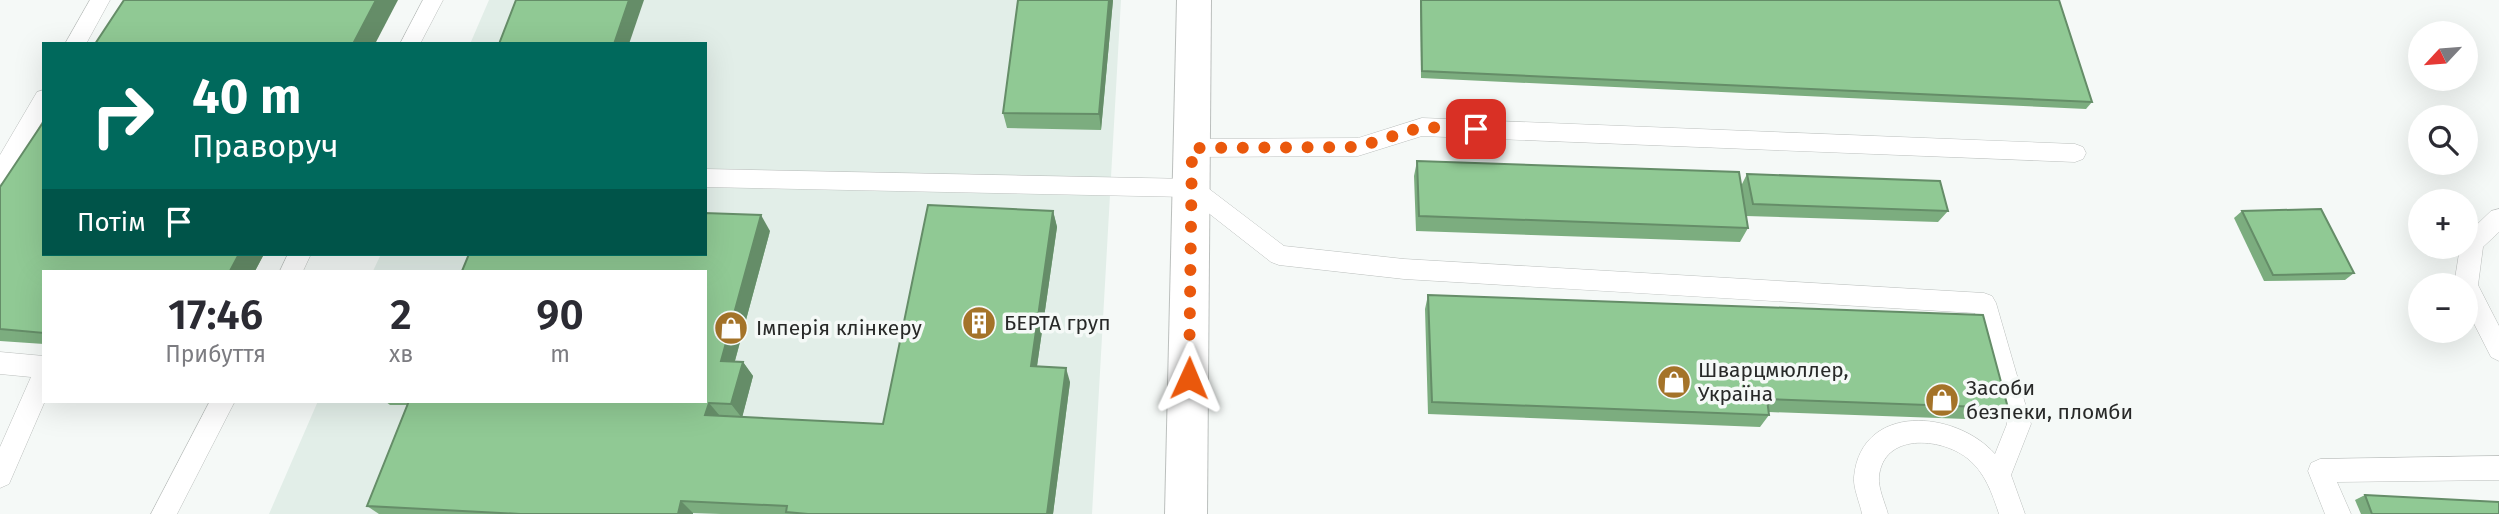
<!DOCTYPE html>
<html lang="uk">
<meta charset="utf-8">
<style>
:root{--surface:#fff;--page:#f7f7f7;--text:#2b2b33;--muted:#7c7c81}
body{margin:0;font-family:"Fira Sans",sans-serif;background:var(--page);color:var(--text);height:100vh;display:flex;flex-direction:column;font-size:26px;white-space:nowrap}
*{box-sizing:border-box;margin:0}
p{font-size:23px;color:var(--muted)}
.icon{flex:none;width:38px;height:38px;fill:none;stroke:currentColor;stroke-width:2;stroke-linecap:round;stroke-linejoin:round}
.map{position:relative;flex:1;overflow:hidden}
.details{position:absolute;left:42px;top:270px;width:665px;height:133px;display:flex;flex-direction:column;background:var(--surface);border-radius:0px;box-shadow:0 7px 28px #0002}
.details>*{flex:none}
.top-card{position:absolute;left:42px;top:42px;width:665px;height:214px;border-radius:0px;box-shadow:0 7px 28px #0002;background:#00695c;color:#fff;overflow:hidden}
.needle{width:46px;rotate:244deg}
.fabs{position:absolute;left:2408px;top:21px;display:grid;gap:14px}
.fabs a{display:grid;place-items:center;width:70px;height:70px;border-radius:50%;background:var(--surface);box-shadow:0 7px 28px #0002;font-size:35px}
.pin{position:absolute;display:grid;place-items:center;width:60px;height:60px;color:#fff;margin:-30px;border-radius:14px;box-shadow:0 4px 10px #0006}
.me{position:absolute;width:77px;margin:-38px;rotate:1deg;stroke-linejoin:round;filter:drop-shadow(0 0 5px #0008)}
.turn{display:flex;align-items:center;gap:24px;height:147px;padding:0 35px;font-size:32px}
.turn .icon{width:91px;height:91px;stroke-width:2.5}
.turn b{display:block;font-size:49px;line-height:60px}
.then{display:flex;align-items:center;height:66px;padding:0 35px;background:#0003;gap:14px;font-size:26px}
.eta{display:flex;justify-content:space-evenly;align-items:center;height:119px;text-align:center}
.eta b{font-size:42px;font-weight:600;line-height:49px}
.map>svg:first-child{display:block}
</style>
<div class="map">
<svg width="2499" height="514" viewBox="0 0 2499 514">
<rect width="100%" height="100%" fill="#f5f9f7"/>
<polygon fill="#e2eee8" points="489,0 1121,0 1092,514 269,514 318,401 705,401 705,271 373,271 381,254 705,254 705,44 470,44"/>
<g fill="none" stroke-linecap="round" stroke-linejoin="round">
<g stroke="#bbbfbd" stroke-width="1">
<g id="lane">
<polygon points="90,0 110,0 86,44 65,44"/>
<polygon points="423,0 443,0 420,44 400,44"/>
<polygon points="44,90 44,118 8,181 0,184 0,155 37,92"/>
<polygon points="1422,118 2075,144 2083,147 2086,153 2083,159 2075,162 1422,136 1358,156 1192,157 1184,154 1181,148 1184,142 1192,139 1358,138"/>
<path d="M705 169 1192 179 1200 182 1284 246 1404 259 1984 293 1992 296 1996 303 2031 424 2011 475 2025 514H1999C1992 493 1985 472 1967 458 1940 437 1883 433 1879 477 1878 488 1885 503 1888 514H1862C1860 503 1853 488 1854 477 1861 402 1956 410 1995 454L2007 424 1975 313 1404 279 1279 265 1271 262 1188 197 705 187Z"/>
<polygon points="2499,209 2499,232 2483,247 2478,285 2499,326 2499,361 2491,357 2466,308 2466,285 2454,285 2460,247 2466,247 2466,235 2491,211"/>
<polygon points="288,254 311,254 303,271 280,271"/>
<polygon points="0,352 44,356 45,401 9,484 0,488 0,447 31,377 0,374"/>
<polygon points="210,401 235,401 177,514 151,514"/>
<polygon points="2499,456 2499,480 2337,482 2351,514 2325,514 2308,471 2311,463 2320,459"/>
</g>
</g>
<g stroke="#bbbfbd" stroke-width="2">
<polygon id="street" points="1177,0 1211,0 1207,514 1165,514"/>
</g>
<use href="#lane" fill="#fff" fill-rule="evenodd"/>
<use href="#street" fill="#fff" fill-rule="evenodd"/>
</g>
<g fill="#7cad7f">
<polygon points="1113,0 1101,130 1007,128 1003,113"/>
<polygon points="1420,0 2059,0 2092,102 2086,109 1421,78"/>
<polygon points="1417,161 1741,186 1747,174 1948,211 1938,222 1746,216 1748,228 1740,242 1416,231 1414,176"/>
<polygon points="0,187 44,254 264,254 255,271 44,271 44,344 0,341"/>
<polygon points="1053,211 1057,227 1037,366 1070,382 1053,514 721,514 693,513 693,514 379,514 367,506 407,405 390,405 385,401 705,401 770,231 735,361 743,362 753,376 742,417 883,424"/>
<polygon points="2242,211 2354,273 2345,280 2264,281 2234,218"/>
<polygon points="1428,295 2008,408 1994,420 1769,412 1769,415 1760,427 1428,414 1425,309"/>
<polygon points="2365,495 2499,514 2361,514 2355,500"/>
</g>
<g fill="#658d68">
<polygon points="376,0 398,0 375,44 353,44"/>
<polygon points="629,0 644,0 629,44 614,44"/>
<polygon points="1109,0 1113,0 1101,130 1099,114"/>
<polygon points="1053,211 1057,227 1035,380 1031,366"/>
<polygon points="761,215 770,231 731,375 721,361"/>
<polygon points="239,254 264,254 255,271 230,271"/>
<polygon points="743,362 753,376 742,418 731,404"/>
<polygon points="1066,368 1070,382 1053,514 1047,514"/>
<polygon points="709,403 720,416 705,415"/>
<polygon points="681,501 693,513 693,514 678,514"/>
</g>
<g fill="#90c994" stroke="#658d68" stroke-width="2">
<polygon points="124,0 376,0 353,44 95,44"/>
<polygon points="516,0 629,0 614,44 499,44"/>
<polygon points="1018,0 1109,0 1099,114 1003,113"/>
<polygon points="1421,0 2059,0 2092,102 1422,71"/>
<polygon points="44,121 44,254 239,254 230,271 44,271 44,333 0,329 0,187"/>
<polygon points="1417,161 1739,172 1748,228 1419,216"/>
<polygon points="1747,174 1940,181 1948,211 1753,204"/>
<polygon points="928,205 1053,211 1031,366 1066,368 1047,514 808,514 786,512 787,506 681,501 678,514 520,514 367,506 409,401 705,401 705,271 462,271 469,254 705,254 705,213 761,215 721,361 743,362 731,404 709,403 705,415 883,424"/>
<polygon points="2321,209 2354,273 2273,275 2242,211"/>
<polygon points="1428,295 1983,315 2008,408 1767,399 1769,415 1432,402"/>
<polygon points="2365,495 2499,502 2499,514 2372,514"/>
</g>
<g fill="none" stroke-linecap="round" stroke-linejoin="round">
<polyline stroke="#ea580c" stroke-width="12" stroke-dasharray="0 21.6" points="1189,378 1192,148 1358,147 1422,127 1476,129"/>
</g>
<defs>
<g id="building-disc" transform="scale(1.75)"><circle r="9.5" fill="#a47329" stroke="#f5f9f7"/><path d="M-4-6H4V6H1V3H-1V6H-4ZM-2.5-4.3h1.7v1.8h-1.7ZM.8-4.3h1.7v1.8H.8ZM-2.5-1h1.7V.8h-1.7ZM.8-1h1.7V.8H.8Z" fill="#fff"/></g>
<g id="shop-disc" transform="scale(1.75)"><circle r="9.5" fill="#a47329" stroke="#f5f9f7"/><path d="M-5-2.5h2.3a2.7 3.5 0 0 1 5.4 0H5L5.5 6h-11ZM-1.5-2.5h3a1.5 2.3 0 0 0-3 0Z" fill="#fff"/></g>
</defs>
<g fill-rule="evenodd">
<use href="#building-disc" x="979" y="323"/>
<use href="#shop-disc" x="731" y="328"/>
<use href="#shop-disc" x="1674" y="382"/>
<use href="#shop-disc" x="1942" y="400"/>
</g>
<g text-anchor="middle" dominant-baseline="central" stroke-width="7" stroke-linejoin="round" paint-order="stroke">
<g font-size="21" fill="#282928" stroke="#f5f9f7" text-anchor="start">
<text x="1004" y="323">БЕРТА груп</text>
<text x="756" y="328">Імперія клінкеру</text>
<text x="1698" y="370">Шварцмюллер,<tspan x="1698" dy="24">Україна</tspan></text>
<text x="1966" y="388">Засоби<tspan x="1966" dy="24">безпеки, пломби</tspan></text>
</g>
</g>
</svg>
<div class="fabs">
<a><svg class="needle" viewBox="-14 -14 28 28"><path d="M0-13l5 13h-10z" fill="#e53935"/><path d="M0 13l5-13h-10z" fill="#7c7c81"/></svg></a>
<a><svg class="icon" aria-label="search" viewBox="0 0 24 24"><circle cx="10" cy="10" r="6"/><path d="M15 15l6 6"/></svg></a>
<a>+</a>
<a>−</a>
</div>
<div class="pin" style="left:1476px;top:129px;background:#d93025"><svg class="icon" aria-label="arrive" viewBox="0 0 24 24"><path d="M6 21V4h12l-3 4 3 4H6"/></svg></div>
<svg class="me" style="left:1189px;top:378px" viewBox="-20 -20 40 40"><path d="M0-17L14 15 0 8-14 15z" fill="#ea580c" stroke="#fff" stroke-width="4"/></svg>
<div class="top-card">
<div class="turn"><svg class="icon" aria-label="right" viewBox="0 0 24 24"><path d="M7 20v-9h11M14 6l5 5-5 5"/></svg><div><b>40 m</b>Праворуч</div></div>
<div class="then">Потім<svg class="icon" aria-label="arrive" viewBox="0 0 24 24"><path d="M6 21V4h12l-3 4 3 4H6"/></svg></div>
</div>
<section class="details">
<div class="eta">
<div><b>17:46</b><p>Прибуття</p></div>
<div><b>2</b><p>хв</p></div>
<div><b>90</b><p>m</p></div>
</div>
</section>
</div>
